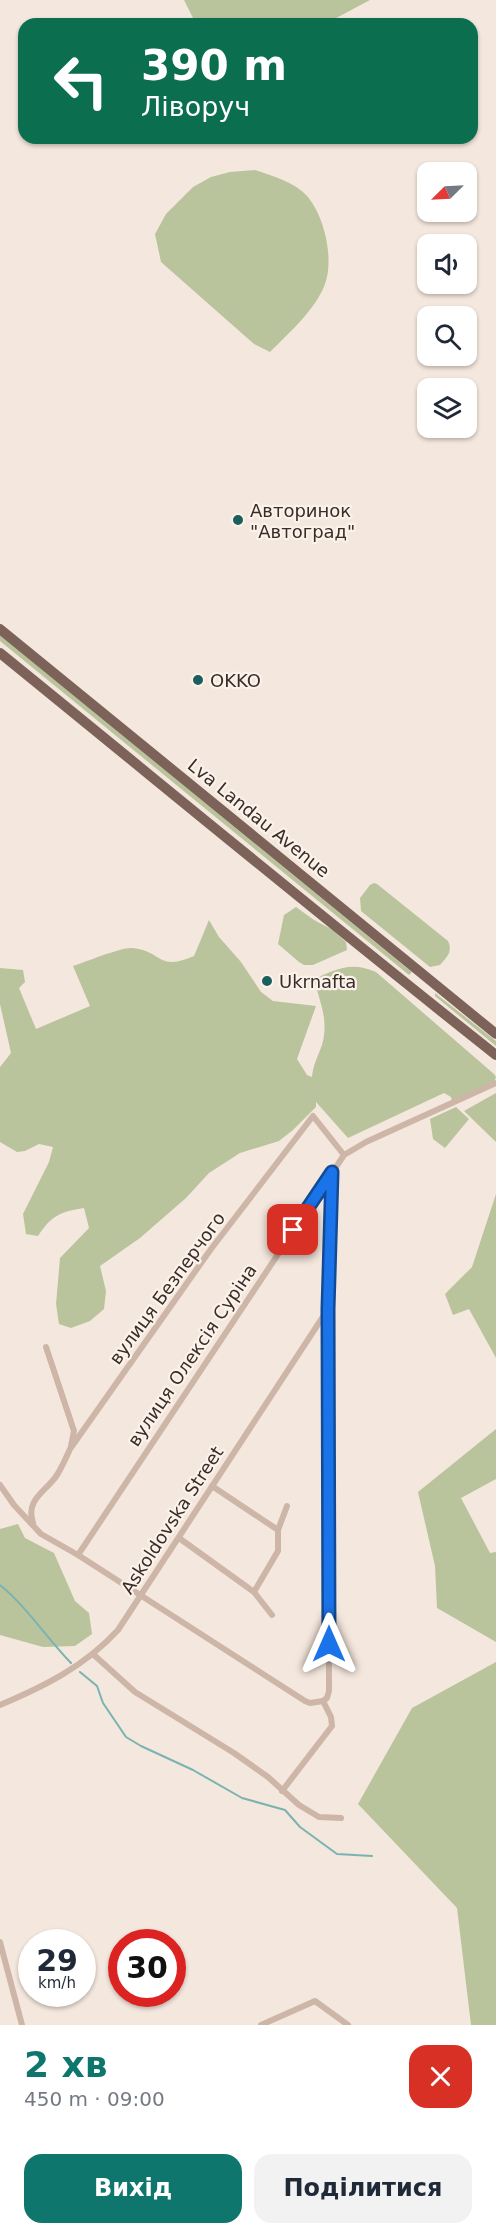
<!DOCTYPE html>
<html lang="uk">
<meta charset="utf-8">
<style>
:root{--surface:#fff;--page:#f2f2f3;--text:#1f2937;--muted:#747a83;--accent:#0f766e}
body{margin:0;font-family:"DejaVu Sans",sans-serif;background:var(--page);color:var(--text);height:100vh;display:flex;flex-direction:column;font-size:22px;white-space:nowrap}
*{box-sizing:border-box;margin:0}
p{font-size:20px;color:var(--muted)}
.icon{flex:none;width:33px;height:33px;fill:none;stroke:currentColor;stroke-width:2;stroke-linecap:round;stroke-linejoin:round}
.map{position:relative;height:2025px;overflow:hidden}
.panel{display:flex;flex-direction:column;background:var(--surface);flex:1}
.panel>*{flex:none}
.banner{position:absolute;left:18px;top:18px;width:460px;height:126px;border-radius:18px;box-shadow:0 2px 4px #0004;background:#0b6e4f;color:#fff;overflow:hidden}
.needle{width:39px;rotate:246deg}
.tools{position:absolute;left:417px;top:162px;display:grid;gap:12px}
.tools a{display:grid;place-items:center;width:60px;height:60px;border-radius:12px;background:var(--surface);box-shadow:0 2px 4px #0004;font-size:30px}
.speed{position:absolute;left:18px;top:1929px;display:flex;gap:12px;font-size:30px;font-weight:700;text-align:center}
.speed>*{display:grid;place-content:center;width:78px;height:78px;border-radius:50%;background:var(--surface);box-shadow:0 2px 4px #0004;line-height:1}
.speed small{font-size:15px;font-weight:400}
.speed .limit{border:9px solid #d22;background:#fff;color:#111}
.pin{position:absolute;display:grid;place-items:center;width:51px;height:51px;color:#fff;margin:-26px;border-radius:12px;box-shadow:0 3px 9px #0006}
.me{position:absolute;width:66px;margin:-33px;rotate:0deg;stroke-linejoin:round;filter:drop-shadow(0 0 4px #0008)}
.turn{display:flex;align-items:center;gap:21px;height:126px;padding:0 24px;font-size:27px}
.turn .icon{width:78px;height:78px;stroke-width:2.5}
.turn b{display:block;font-size:42px;line-height:51px}
.round{display:grid;place-items:center;flex:none;width:63px;height:63px;border-radius:18px;background:var(--page)}
.headline{display:flex;align-items:center;justify-content:space-between;height:102px;padding:0 24px}
h1{font-size:36px;font-weight:700;line-height:45px;color:var(--accent)}
.cta{display:flex;gap:12px;margin-top:auto;padding:12px 24px}
.cta a{flex:1;height:69px;border-radius:18px;background:var(--accent);color:#fff;font-size:24px;font-weight:700;line-height:69px;text-align:center}
.cta a+a{background:var(--page);color:var(--text)}
.map>svg:first-child{display:block}
</style>
<div class="map">
<svg width="496" height="2025" viewBox="0 0 496 2025">
<rect width="100%" height="100%" fill="#f4e7dd"/>
<g fill="#bac49c">
<polygon points="184,0 370,0 325,24 196,24"/>
<path d="M255 170C273 176 295 182 308 197 325 218 334 259 325 284 316 309 288 334 270 352L254 344 161 262 155 234 166 214 193 187 211 177 230 172Z"/>
<polygon points="0,635 412,972 409,975 0,641"/>
<path d="M374 883 377 884 448 941C453 952 447 957 440 965L430 967 361 911 360 898 370 885Z"/>
<polygon points="296,907 314,920 331,929 346,942 347,950 313,965 304,965 299,962 278,944 284,915"/>
<path d="M209 920 219 937 241 962 261 992 273 1001 316 1006 297 1059 307 1075 312 1077C313 1065 318 1056 322 1045 329 1020 320 1003 314 979 337 969 351 961 376 972L494 1074 496 1077 494 1083 452 1102 451 1097 444 1093 348 1138 316 1102V1107L293 1130 279 1141 240 1153 209 1173 186 1198 140 1238 100 1266 106 1291 104 1309 90 1321 71 1328 59 1324 56 1304 60 1258 89 1228 84 1208C60 1212 52 1215 38 1236L26 1234 23 1214 49 1162 53 1147 39 1144 25 1151 17 1152 0 1142V1067L11 1053 0 1004V968L23 970 25 982 19 988 36 1029 90 1006 73 966C85 962 122 947 132 948 163 951 157 972 194 956Z"/>
<polygon points="435,993 496,1041 496,1046 435,996"/>
<polygon points="496,1093 496,1142 464,1111"/>
<polygon points="456,1107 469,1119 445,1148 433,1139 430,1119"/>
<polygon points="496,1194 496,1358 469,1309 453,1315 445,1294 472,1267"/>
<polygon points="496,1429 496,1479 461,1498 490,1553 496,1552 496,1642 437,1608 435,1566 418,1492"/>
<polygon points="18,1524 25,1538 54,1553 75,1601 89,1613 92,1634 75,1646 43,1647 0,1635 0,1529"/>
<polygon points="496,1662 496,2025 471,2025 457,1908 358,1804 412,1708"/>
</g>
<g fill="none" stroke-linecap="round" stroke-linejoin="round">
<g stroke="#7ab3b1" stroke-width="2">
<path d="M0 1585C27 1607 46 1637 71 1663"/>
<polyline points="80,1672 97,1686 103,1703 126,1737 141,1746 193,1770 242,1798 285,1810 300,1827 337,1854 372,1856"/>
</g>
<g stroke="#cdb6a8" stroke-width="6">
<polyline points="46,1347 74,1431 71,1446"/>
<polyline points="0,1485 14,1505 41,1534 78,1555 305,1701 310,1703 323,1701"/>
<polyline points="212,1486 278,1530"/>
<path d="M33 1523C25 1499 46 1492 57 1475 62 1467 66 1458 70 1449L211 1249 313 1116 344 1155"/>
<polyline points="179,1538 254,1592"/>
<polyline points="78,1555 344,1155 366,1142 496,1083"/>
<polyline points="272,1615 254,1592 278,1551 278,1530 287,1506"/>
<polyline points="94,1655 135,1692 234,1753 268,1777 299,1805 319,1817 341,1818"/>
<polyline points="323,1701 327,1698 329,1691 328,1309 332,1174"/>
<path d="M0 1705C45 1686 85 1666 118 1630L328 1309"/>
<polyline points="282,1791 332,1726 331,1717 323,1701"/>
<polyline points="0,1942 22,2025"/>
<polyline points="261,2025 315,2001 348,2025"/>
</g>
<g stroke="#7d6259" stroke-width="10">
<polyline points="0,629 496,1034"/>
<path d="M0 653C165 787 329 923 496 1055"/>
</g>
</g>
<g fill="none" stroke-linecap="round" stroke-linejoin="round">
<g stroke="#114b97" stroke-width="15">
<polyline id="route" points="293,1230 332,1172 328,1309 329,1644"/>
</g>
<use href="#route" stroke="#1a73e8" stroke-width="10"/>
</g>
<g fill="#1b5e5d" stroke="#fbf2ea" stroke-width="2">
<circle cx="238" cy="520" r="6"/>
<circle cx="198" cy="680" r="6"/>
<circle cx="267" cy="981" r="6"/>
</g>
<g text-anchor="middle" dominant-baseline="central" stroke-width="4.5" stroke-linejoin="round" paint-order="stroke">
<g font-size="18" fill="#3a2d29" stroke="#fbf2ea" text-anchor="start">
<text x="250" y="510">Авторинок<tspan x="250" dy="21">"Автоград"</tspan></text>
<text x="210" y="680">OKKO</text>
<text x="279" y="981">Ukrnafta</text>
</g>
<g font-size="18" fill="#3a2d29" stroke="#fbf2ea">
<text transform="translate(259 818) rotate(39)">Lva Landau Avenue</text>
<text transform="translate(167 1288) rotate(-54)">вулиця Безперчого</text>
<text transform="translate(192 1355) rotate(-56)">вулиця Олексія Суріна</text>
<text transform="translate(172 1520) rotate(-57)">Askoldovska Street</text>
</g>
</g>
</svg>
<div class="tools">
<a><svg class="needle" viewBox="-14 -14 28 28"><path d="M0-13l5 13h-10z" fill="#e53935"/><path d="M0 13l5-13h-10z" fill="#747a83"/></svg></a>
<a><svg class="icon" aria-label="sound" viewBox="0 0 24 24"><path d="M4 9h4l5-4v14l-5-4H4zM17 9q2 3 0 6"/></svg></a>
<a><svg class="icon" aria-label="search" viewBox="0 0 24 24"><circle cx="10" cy="10" r="6"/><path d="M15 15l6 6"/></svg></a>
<a><svg class="icon" aria-label="layers" viewBox="0 0 24 24"><path d="M12 4l9 5-9 5-9-5zM3 14l9 5 9-5"/></svg></a>
</div>
<div class="speed"><div>29<small>km/h</small></div><div class="limit">30</div></div>
<div class="pin" style="left:293px;top:1230px;background:#d93025"><svg class="icon" aria-label="arrive" viewBox="0 0 24 24"><path d="M6 21V4h12l-3 4 3 4H6"/></svg></div>
<svg class="me" style="left:329px;top:1644px" viewBox="-20 -20 40 40"><path d="M0-17L14 15 0 8-14 15z" fill="#1a73e8" stroke="#fff" stroke-width="4"/></svg>
<div class="banner">
<div class="turn"><svg class="icon" aria-label="left" viewBox="0 0 24 24"><path d="M17 20v-9H6M10 6l-5 5 5 5"/></svg><div><b>390 m</b>Ліворуч</div></div>
</div>
</div>
<section class="panel">
<div class="headline"><div><h1>2 хв</h1><p>450 m · 09:00</p></div><a class="round" style="background:#d93025;color:#fff"><svg class="icon" aria-label="close" viewBox="0 0 24 24"><path d="M6 6l12 12M18 6L6 18"/></svg></a></div>
<div class="cta"><a>Вихід</a><a>Поділитися</a></div>
</section>
